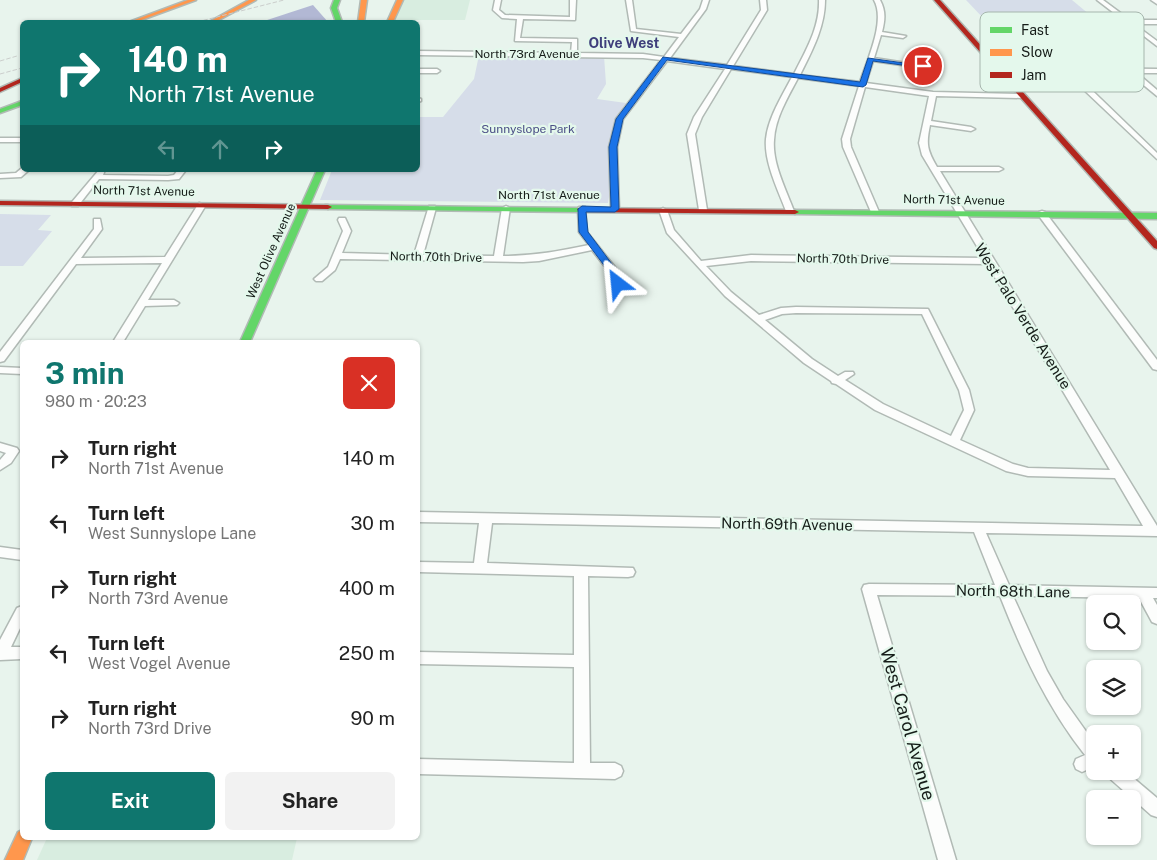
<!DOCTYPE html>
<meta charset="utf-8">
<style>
:root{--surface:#fff;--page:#f2f2f2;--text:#222;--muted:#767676;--accent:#0f766e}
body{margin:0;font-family:"Public Sans",sans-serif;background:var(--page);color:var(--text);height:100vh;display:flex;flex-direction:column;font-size:19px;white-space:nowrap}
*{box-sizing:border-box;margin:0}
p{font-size:16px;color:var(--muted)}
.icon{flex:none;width:28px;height:28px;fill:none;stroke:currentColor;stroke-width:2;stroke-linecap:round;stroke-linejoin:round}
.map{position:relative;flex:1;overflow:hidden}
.panel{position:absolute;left:20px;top:340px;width:400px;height:500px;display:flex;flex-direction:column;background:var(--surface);border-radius:8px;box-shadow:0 1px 4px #0004}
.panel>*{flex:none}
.top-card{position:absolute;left:20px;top:20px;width:400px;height:152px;border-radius:8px;box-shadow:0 1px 4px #0004;background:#0f766e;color:#fff;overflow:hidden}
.fabs{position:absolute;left:1086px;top:595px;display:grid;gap:10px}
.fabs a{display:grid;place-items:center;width:55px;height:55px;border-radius:8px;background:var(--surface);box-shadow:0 1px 4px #0004;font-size:25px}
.pin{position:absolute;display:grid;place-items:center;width:42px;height:42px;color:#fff;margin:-21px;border:2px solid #fff;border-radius:50%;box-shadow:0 1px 5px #0007}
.me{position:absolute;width:55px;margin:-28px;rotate:331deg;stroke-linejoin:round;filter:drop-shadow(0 0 4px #0008)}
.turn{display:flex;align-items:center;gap:18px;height:105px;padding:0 25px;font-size:22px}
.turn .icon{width:65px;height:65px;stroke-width:2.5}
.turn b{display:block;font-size:35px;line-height:42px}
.lanes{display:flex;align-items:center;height:48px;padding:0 25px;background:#0003;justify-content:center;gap:25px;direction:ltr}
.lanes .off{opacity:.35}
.round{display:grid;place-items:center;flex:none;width:52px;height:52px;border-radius:8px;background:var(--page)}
.summary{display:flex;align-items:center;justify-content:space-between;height:85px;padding:0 25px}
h1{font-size:30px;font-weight:700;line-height:38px;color:var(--accent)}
.primary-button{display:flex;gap:10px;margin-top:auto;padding:10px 25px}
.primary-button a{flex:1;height:58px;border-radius:8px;background:var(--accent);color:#fff;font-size:20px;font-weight:700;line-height:58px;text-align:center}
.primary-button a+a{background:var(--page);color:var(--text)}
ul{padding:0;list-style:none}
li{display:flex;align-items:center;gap:15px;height:65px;padding:0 25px}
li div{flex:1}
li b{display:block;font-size:19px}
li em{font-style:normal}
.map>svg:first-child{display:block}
</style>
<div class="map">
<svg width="1157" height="860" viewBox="0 0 1157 860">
<rect width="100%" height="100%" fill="#e8f4ed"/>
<g fill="#d8ede0">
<polygon points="403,0 470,0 465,20 395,20"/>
<polygon points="47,838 297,838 292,860 37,860"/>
</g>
<g fill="#d6dde9">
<polygon points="966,0 1072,0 1143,59 1021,58"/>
<path d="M479 55 604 56 606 84 597 99 626 103C597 144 616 162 608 203L320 200 332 170H418V117H443L474 79Z"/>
<polygon points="0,214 51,215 38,230 52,231 23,266 0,266"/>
</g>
<polygon fill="#b2b8d4" points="313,5 328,22 261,22"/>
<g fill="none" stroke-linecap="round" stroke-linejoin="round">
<g stroke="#b1bab5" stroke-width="3">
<g id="street">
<path d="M495 0H501L499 10 505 15 570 17V0H576L575 20 523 19 520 38 577 39V53L643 54 664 57 679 37 631 31 626 0H632L636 29 681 34 700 9 703 0H709L706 9 670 58 727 65 761 10 760 0H766L767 10 733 66 794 74C806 50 820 27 819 0H825C825 27 812 51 800 75L860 82C867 60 886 21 874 0H880C886 11 885 20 882 32L906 36 903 38 881 35 874 58 926 66 923 68 873 61 866 83 933 92 1023 94 1026 96 1023 98 936 96 931 121 971 127 975 129 971 131 930 125C926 144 927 150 937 167H999L1003 169 999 171H940L1157 526V536L986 533 1009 585 1157 588V598H1153L1157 605V624L1152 622 1139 598 1013 596 1047 671 1063 699 1095 744V766L1082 772 1076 769 1074 764 1076 759 1085 755C1047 707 1022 652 1000 596L877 595 956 860H938L862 589 864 585 869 584 995 585 974 532 492 523 487 563 633 568 635 572 633 576 628 577 588 576 590 763H615L621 766 623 771 621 776 615 779 418 774V759L574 763V667L418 664V652L574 655V576L418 572V562L474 563 479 523 418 522V512L1143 526 1115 478 1028 476 1006 471 875 410 836 384 832 383 831 381 804 363 725 296 667 233 659 210 663 208 667 210 674 230 701 261 751 255 984 258 922 155 919 143 929 96 865 87 850 139 851 147 879 212 875 214 871 212 843 147 842 139 859 86 798 78C788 97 775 118 774 140 772 163 786 190 794 211L790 213 786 211C778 190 764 162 766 139 768 118 782 96 792 77L731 69 702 117 695 134 707 210 703 212 699 210 687 134 694 117 725 69 667 61 623 119 617 147 619 209 615 211 611 209 609 147 616 119 661 60 643 58 418 55V51L571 53 572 42 515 41 517 19 502 18 493 10ZM751 261 987 264 1110 470 1028 468 1013 464 960 440 974 410 969 390 928 309 796 307 781 308 759 315 731 292 706 266ZM796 313 922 314 959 390 964 410 951 436 883 404 845 380 854 374 853 372H845L838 376 812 359 765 320 782 314Z"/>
<polygon points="1097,0 1103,0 1130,20 1157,20 1157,24 1134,24 1157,41 1157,46"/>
<polygon points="1151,0 1157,0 1157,4"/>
<polygon points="999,67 1157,69 1157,73 1137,73 1157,90 1157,96 1129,73 1073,72 1157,153 1157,159 1065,72 997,70 997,68"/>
<polygon points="418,69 437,69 440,71 437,73 418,73"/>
<polygon points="418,98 421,99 421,101 418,102"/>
<rect x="0" y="138" width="22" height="4"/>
<polygon points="22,168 22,170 29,170 21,177 0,178 0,174 16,173"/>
<polygon points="99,170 105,170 103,175 168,176 174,175 178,170 186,170 179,179 168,180 99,179 78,206 72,206 72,202"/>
<polygon points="199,203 206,205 148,300 174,300 179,303 177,305 145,306 123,342 113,342 162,263 76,264 4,361 0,362 0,352 94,229 94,219 100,219 102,229 81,258 165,257"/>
<path d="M429 206H435L436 208 423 255 494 256 502 208 506 206 510 208 503 256C533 256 560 251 589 245L579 232 578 209 579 207H585L587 232 622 276 623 284 617 293H611L609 291 613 284 612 276 592 250 539 261 523 262 340 259 335 270 322 281H316L314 279 328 267 343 231 338 220 339 218H345L351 231 342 253 414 255Z"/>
<polygon points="1042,211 1045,212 1157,360 1157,370 1153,369 1039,216 1039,212"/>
<polygon points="0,367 22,368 22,374 0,373"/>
<polygon points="0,443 17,448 19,451 11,463 0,470 0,460 6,453 0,451"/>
<polygon points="0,547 22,550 22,560 0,557"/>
<polygon points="22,606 22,624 11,647 22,647 22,659 0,660 0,640 17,608"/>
<polygon points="1105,771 1125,771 1157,798 1157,817 1151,815 1107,776"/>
</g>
</g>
<g stroke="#b1bab5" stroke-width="3">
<g id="fast">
<polygon points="334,0 340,0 337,8 342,22 336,22 331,8"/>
<polygon points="22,101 22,105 0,113 0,109"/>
<polygon points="317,170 325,170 250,342 240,342"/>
<polygon points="325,205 581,208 585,210 581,212 328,209 324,207"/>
<polygon points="792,210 1157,213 1157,219 795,214 791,212"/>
</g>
</g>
<g stroke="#b1bab5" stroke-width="3">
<g id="slow">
<polygon points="188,0 196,0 136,22 129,22"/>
<polygon points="249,0 256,0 215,22 209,22"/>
<polygon points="361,0 367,0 364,22 358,22"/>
<polygon points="397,0 403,0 393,22 387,22"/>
<polygon points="22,830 22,838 32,838 23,860 5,860 18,832"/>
</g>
</g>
<g stroke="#b1bab5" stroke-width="3">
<g id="jam">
<polygon points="934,0 940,0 1157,241 1157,249 1154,248"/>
<polygon points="22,78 22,82 0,92 0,88"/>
<polygon points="0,201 328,205 332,207 328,209 0,205"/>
<polygon points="578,208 795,210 799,212 795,214 581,212 577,210"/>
</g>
</g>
<use href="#street" fill="#fcfdfc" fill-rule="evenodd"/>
<use href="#fast" fill="#63d668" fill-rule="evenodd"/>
<use href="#slow" fill="#ff974d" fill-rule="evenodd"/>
<use href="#jam" fill="#b3261e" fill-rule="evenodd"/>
<g stroke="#cbcecc" stroke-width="1" stroke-dasharray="4.5 2" stroke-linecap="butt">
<polyline points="197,22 284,0"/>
<polyline points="0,61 17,56"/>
<polyline points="0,74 22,68"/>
</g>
</g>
<polygon fill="#1a73e8" stroke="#114b97" points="663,57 860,82 868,58 926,66 923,68 873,61 866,85 863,87 667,60 623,119 617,147 619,209 615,212 586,212 588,232 621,276 623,284 618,287 615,286 612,276 579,232 578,209 582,206 611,207 609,147 616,119"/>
<g text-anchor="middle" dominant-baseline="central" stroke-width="4.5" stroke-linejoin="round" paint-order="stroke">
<g font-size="12" fill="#161d19" stroke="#e4f8ec">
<text x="527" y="54">North 73rd Avenue</text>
<text transform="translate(144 191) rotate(1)">North 71st Avenue</text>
<text x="549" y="195">North 71st Avenue</text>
<text transform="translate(954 200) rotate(1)">North 71st Avenue</text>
<text transform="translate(271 251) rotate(-66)">West Olive Avenue</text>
<text transform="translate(436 257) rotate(1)">North 70th Drive</text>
<text transform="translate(843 259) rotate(1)">North 70th Drive</text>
</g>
<g font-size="12" fill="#4c4f87" stroke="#e4f8ec">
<text x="528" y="129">Sunnyslope Park</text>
</g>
<g font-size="14" font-weight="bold" fill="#3e3f7b" stroke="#e4f8ec">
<text x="624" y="43">Olive West</text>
</g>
<g font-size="15" fill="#161d19" stroke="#e4f8ec">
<text transform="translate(1023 316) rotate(58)">West Palo Verde Avenue</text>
<text transform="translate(787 524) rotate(1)">North 69th Avenue</text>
<text transform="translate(1013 591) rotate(1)">North 68th Lane</text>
</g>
<g font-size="18" fill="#161d19" stroke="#e4f8ec">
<text transform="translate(908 724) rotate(74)">West Carol Avenue</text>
</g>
</g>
<rect x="980" y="12" width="164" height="80" rx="8" fill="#e4f8ec" stroke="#a6b6ad" stroke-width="1"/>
<rect x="990" y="27" width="22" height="6" fill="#63d668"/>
<rect x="990" y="49" width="22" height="7" fill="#ff974d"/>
<rect x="990" y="72" width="22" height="6" fill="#b3261e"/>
<g font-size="14" fill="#161d19">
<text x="1021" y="35">Fast</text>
<text x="1021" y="57">Slow</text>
<text x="1021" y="80">Jam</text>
</g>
</svg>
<div class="fabs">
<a><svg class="icon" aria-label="search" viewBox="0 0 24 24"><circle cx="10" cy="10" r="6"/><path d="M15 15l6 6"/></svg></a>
<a><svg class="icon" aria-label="layers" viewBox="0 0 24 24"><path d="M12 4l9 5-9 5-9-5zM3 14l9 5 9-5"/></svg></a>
<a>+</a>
<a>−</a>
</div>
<div class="pin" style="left:923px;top:66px;background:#d93025"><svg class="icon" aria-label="arrive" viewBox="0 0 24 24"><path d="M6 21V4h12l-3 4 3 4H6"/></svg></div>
<svg class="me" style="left:618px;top:284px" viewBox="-20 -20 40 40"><path d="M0-17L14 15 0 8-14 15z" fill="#1a73e8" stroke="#fff" stroke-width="4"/></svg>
<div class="top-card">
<div class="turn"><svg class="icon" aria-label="right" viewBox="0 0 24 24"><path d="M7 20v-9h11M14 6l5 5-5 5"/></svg><div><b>140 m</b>North 71st Avenue</div></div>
<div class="lanes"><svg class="icon off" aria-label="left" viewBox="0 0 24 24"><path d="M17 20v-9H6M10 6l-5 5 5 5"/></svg><svg class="icon off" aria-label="ahead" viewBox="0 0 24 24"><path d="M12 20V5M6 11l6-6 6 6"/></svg><svg class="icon" aria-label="right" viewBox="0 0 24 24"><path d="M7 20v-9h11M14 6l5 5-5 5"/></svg></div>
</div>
<section class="panel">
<div class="summary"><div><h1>3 min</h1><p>980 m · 20:23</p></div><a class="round" style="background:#d93025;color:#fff"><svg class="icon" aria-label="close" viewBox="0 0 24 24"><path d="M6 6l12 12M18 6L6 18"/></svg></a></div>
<ul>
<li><svg class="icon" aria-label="right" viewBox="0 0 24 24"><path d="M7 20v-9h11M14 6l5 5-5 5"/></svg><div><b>Turn right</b><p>North 71st Avenue</p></div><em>140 m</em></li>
<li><svg class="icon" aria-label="left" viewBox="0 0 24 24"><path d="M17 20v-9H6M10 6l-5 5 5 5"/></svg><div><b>Turn left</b><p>West Sunnyslope Lane</p></div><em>30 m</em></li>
<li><svg class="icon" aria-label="right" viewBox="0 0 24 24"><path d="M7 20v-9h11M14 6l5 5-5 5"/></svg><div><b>Turn right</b><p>North 73rd Avenue</p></div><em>400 m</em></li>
<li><svg class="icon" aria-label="left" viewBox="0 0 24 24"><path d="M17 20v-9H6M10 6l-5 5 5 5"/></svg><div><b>Turn left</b><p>West Vogel Avenue</p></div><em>250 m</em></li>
<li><svg class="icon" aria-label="right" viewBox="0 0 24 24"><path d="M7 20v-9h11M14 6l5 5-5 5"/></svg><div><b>Turn right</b><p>North 73rd Drive</p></div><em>90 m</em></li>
</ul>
<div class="primary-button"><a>Exit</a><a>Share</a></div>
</section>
</div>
